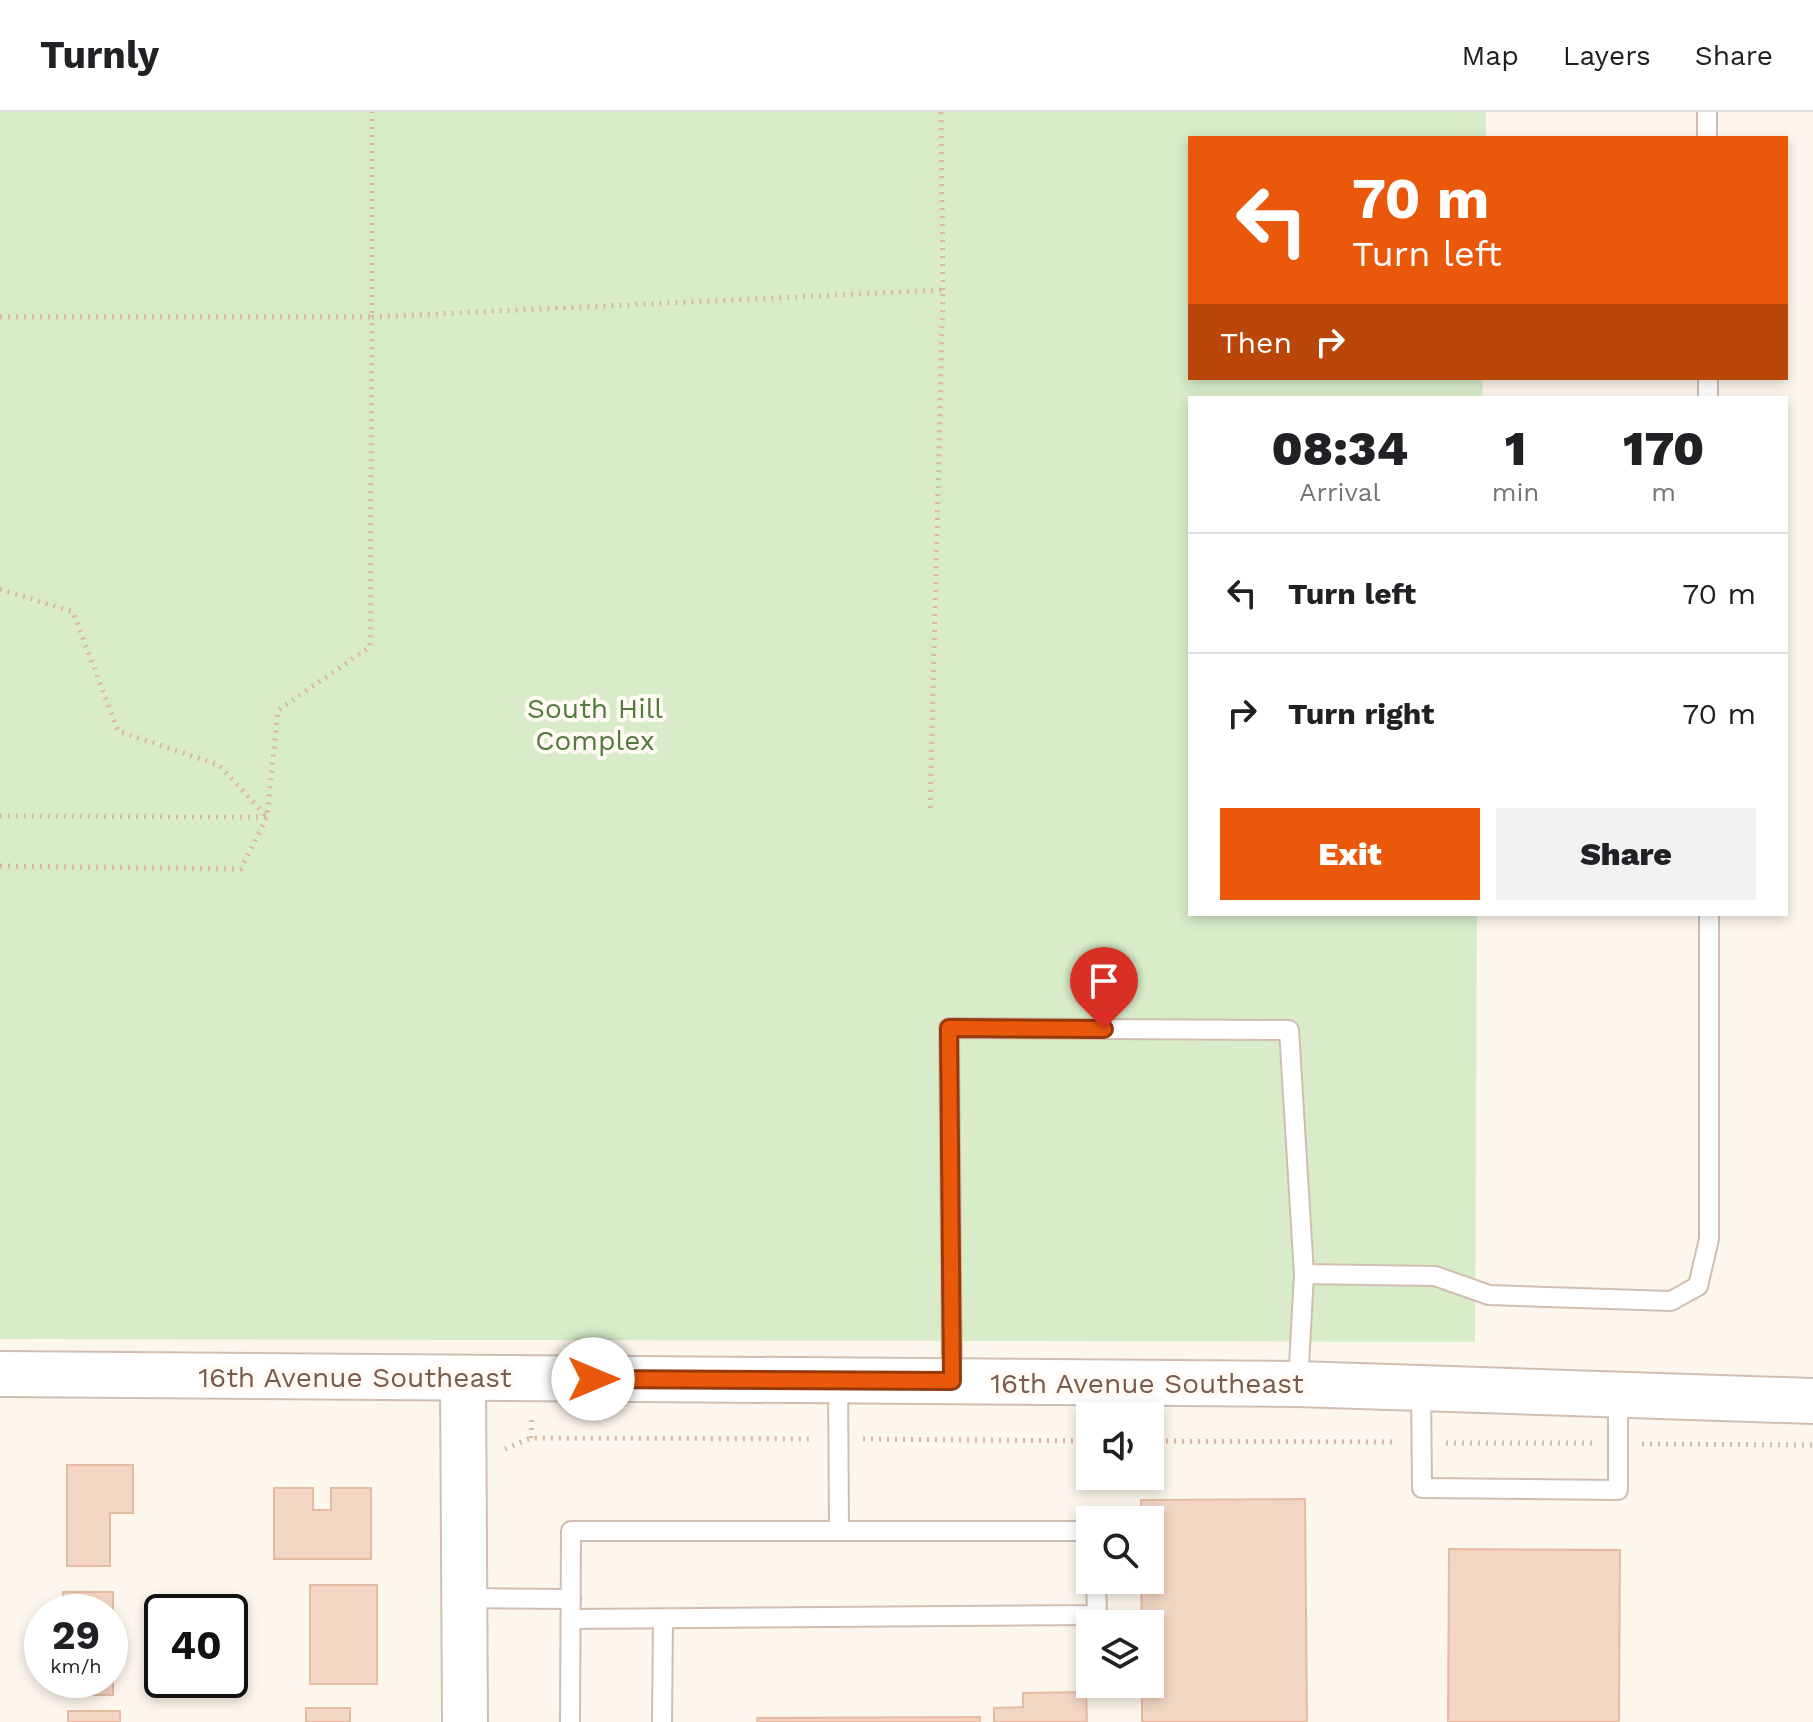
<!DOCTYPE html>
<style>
:root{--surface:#fff;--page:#f2f2f2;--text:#202124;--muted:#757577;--line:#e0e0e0;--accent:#ea580c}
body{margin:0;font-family:"Work Sans",sans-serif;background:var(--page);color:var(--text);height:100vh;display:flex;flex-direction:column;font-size:30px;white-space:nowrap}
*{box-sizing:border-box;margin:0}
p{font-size:26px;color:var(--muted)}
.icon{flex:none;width:44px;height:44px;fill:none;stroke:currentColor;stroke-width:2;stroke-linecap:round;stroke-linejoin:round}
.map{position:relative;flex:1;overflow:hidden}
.details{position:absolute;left:1188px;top:284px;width:600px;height:520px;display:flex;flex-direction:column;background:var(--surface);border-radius:0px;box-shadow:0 4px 12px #0003}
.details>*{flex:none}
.top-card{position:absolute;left:1188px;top:24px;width:600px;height:244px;border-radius:0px;box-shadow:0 4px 12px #0003;background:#ea580c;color:#fff;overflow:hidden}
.fabs{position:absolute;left:1076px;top:1290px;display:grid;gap:16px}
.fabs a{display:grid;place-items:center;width:88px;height:88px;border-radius:0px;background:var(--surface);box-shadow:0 4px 12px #0003;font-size:40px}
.speed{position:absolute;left:24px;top:1482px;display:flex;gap:16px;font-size:40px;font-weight:700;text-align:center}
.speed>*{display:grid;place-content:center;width:104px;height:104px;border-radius:50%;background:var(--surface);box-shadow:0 4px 12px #0003;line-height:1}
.speed small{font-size:20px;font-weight:400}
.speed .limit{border:4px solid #111;border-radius:12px;background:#fff;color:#111}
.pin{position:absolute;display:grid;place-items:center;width:68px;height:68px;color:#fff;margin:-82px -34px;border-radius:50% 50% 50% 0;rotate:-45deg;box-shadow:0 0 8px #0007}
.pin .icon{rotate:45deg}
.me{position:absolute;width:88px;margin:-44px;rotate:90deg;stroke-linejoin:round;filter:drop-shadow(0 0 6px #0008)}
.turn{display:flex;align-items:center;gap:28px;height:168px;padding:0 32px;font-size:36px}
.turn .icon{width:104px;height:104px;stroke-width:2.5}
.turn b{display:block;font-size:56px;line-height:68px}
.then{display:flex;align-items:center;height:76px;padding:0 32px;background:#0003;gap:16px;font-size:30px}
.eta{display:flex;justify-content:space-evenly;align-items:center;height:136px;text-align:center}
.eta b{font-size:48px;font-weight:800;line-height:56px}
.action{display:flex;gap:16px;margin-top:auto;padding:16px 32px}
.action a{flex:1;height:92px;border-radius:0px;background:var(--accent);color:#fff;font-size:32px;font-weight:800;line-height:92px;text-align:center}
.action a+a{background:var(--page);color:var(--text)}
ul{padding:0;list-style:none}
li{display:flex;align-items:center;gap:24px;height:120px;padding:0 32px;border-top:2px solid var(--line)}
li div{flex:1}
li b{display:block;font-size:30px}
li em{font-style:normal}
header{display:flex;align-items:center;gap:48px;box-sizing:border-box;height:112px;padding:0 40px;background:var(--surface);border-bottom:2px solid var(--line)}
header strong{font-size:38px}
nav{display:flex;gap:44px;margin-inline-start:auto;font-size:28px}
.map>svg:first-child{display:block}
</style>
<header>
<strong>Turnly</strong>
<nav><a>Map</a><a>Layers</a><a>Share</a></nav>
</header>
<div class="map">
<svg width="1813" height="1610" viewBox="0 0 1813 1610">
<rect width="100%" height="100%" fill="#fdf6ec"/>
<polygon fill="#d8ecc9" points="0,0 1486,0 1486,26 1190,26 1190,266 1483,266 1482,286 1190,286 1190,802 1477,802 1475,1230 0,1227"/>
<g fill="#f3d5c3" stroke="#e6bba3" stroke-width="2">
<polygon points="67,1353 133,1353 133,1401 110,1401 110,1454 67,1454"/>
<polygon points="274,1376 313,1376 313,1398 331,1398 331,1376 371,1376 371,1447 274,1447"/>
<polygon points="1305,1387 1307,1610 1142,1610 1142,1572 1150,1572 1150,1512 1142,1512 1141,1468 1150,1468 1150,1408 1141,1408 1141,1388"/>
<polygon points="1449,1437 1620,1438 1619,1610 1448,1610"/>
<rect x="310" y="1473" width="67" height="99"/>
<polygon points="63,1480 113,1480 113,1583 63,1583 63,1568 110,1568 110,1500 63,1500"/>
<polygon points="1086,1580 1087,1610 994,1610 994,1596 1023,1595 1023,1581"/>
<rect x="306" y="1596" width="44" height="14"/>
<rect x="68" y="1599" width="52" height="11"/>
<polygon points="980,1605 980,1610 757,1610 757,1606"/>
</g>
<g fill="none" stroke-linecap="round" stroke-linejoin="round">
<g stroke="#d1beb0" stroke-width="22">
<g id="service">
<polyline points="1707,0 1707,26"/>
<polyline points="1708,266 1708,286"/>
<polyline points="838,1269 839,1418"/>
<polyline points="952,1269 949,916 1289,918 1304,1162"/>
<polyline points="1298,1272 1304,1162 1435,1164 1489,1183 1671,1189 1698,1174 1709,1127 1709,802"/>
<polyline points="1421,1275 1422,1376 1618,1378 1618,1282"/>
<polyline points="465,1486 571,1487"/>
<polyline points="571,1507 1097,1503 1096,1468"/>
<polyline points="570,1610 571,1419 1090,1419"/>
<polyline points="662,1610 663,1507"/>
</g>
</g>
<g stroke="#d1beb0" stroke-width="48">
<g id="tertiary">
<polyline points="0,1262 1298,1272 1813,1289"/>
<polyline points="463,1266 465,1610"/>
</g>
</g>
<g stroke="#d9b8a5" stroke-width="5" stroke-dasharray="2 6" stroke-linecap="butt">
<polyline points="941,0 943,178"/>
<polyline points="0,205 372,205 372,0"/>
<polyline points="0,477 73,500 118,619 219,653 267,705"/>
<polyline points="0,704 266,705"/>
<polyline points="0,754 241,757 267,705 278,598 370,535 372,205 943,178 930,700"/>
<polyline points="531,1326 532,1303"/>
<polyline points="863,1327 1090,1329"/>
<polyline points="1150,1329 1396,1330"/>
<polyline points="1446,1331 1596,1331"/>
<polyline points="1642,1332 1813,1333"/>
<polyline points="505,1337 531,1326 813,1327"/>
</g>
<use href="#service" stroke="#fff" stroke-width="18"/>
<use href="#tertiary" stroke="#fff" stroke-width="44"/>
</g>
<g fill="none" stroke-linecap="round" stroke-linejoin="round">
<g stroke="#983908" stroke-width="20">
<polyline id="route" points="593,1267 952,1269 949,916 1104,917"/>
</g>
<use href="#route" stroke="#ea580c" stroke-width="14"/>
</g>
<g text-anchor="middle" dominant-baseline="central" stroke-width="8" stroke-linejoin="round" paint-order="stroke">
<g font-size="28" fill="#537a41" stroke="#fffaf3">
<text x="595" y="596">South Hill<tspan x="595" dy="32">Complex</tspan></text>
</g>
<g font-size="28" fill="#7a5c4d" stroke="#fffaf3">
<text x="355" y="1265">16th Avenue Southeast</text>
<text x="1147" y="1271">16th Avenue Southeast</text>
</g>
</g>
</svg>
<div class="fabs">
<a><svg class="icon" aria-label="sound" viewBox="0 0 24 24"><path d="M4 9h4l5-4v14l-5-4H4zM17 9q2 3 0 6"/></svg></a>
<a><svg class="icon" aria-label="search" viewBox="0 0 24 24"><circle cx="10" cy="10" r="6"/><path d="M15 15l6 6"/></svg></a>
<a><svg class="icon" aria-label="layers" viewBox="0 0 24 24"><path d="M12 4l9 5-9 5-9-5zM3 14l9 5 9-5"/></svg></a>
</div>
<div class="speed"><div>29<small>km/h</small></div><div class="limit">40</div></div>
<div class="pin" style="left:1104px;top:917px;background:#d93025"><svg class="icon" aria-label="arrive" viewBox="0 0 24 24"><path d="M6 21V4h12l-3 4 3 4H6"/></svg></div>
<svg class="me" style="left:593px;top:1267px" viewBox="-20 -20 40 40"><circle r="19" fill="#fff"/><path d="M0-13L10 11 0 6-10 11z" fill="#ea580c"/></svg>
<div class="top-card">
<div class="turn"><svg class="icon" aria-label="left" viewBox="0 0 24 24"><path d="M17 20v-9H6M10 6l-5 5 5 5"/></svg><div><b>70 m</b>Turn left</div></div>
<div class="then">Then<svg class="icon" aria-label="right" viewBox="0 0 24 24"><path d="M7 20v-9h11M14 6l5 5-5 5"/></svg></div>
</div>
<section class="details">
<div class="eta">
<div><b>08:34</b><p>Arrival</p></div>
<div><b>1</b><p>min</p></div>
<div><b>170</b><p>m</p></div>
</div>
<ul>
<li><svg class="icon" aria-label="left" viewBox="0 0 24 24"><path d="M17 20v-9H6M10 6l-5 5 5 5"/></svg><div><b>Turn left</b></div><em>70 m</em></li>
<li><svg class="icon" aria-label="right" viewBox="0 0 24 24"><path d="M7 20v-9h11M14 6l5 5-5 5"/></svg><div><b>Turn right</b></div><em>70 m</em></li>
</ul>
<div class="action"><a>Exit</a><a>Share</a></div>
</section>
</div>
